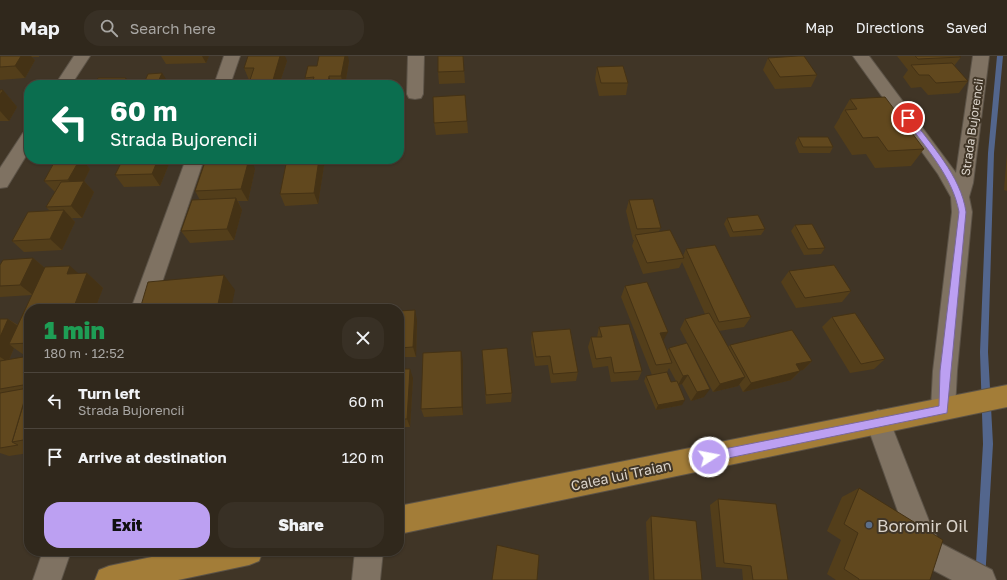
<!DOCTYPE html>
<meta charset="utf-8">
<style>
:root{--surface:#30281c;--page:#383025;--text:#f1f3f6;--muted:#a8a6a3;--line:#4b443b;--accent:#bca0f2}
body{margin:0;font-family:"Golos Text",sans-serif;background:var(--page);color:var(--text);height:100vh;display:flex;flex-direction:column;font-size:15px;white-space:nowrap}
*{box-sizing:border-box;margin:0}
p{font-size:13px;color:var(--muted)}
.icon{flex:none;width:22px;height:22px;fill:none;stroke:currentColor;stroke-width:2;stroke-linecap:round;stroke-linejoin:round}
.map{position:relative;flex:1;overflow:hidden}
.side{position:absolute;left:24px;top:248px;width:380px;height:252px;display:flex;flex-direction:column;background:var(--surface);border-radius:16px;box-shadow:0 1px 3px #0004,0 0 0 1px var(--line)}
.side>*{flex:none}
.top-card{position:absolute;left:24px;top:24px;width:380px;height:84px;border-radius:16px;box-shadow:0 1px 3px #0004,0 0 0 1px var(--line);background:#0b6e4f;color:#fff;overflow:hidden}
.pin{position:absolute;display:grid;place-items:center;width:34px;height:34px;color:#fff;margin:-17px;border:2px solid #fff;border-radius:50%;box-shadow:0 1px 4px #0007}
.me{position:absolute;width:44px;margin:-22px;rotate:79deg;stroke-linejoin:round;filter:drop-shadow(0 0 3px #0008)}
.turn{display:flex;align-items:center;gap:14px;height:84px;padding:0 20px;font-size:18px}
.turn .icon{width:52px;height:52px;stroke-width:2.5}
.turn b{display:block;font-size:28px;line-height:34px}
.round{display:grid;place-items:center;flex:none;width:42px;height:42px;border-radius:16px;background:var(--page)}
.overview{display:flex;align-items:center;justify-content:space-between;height:68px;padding:0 20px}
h1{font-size:24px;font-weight:800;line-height:30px;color:#1e9e55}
.primary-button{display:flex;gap:8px;margin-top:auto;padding:8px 20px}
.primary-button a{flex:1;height:46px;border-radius:16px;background:var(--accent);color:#111;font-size:16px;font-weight:800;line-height:46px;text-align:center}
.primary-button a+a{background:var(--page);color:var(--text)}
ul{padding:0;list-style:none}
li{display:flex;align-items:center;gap:12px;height:56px;padding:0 20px;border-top:1px solid var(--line)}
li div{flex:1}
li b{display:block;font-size:15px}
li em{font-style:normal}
header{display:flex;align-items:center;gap:24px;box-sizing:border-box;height:56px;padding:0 20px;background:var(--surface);border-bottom:1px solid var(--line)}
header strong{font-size:19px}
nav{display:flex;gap:22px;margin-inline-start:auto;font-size:14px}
.search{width:280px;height:36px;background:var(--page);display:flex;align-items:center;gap:10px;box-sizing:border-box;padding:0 14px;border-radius:16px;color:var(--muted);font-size:15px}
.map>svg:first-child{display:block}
</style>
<header>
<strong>Map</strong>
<div class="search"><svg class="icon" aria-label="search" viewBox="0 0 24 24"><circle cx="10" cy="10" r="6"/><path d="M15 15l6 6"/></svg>Search here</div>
<nav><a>Map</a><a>Directions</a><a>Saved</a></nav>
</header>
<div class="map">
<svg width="1007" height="524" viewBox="0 0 1007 524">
<rect width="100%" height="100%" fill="#403526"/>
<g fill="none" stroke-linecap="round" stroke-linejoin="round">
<polygon fill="#53668d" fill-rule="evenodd" points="997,0 1003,0 994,97 988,296 993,388 985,524 975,524 983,388 980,296 988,97"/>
<g stroke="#5c5347" stroke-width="2">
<g id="minor">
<polygon points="74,0 90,0 71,29 55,29"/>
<polygon points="224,0 240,0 230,29 214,29"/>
<polygon points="408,0 424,0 423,38 421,42 415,43 409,42 407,38"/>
<polygon points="853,0 869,0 956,117 973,0 989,0 973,127 969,141 972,156 957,315 955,353 952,361 943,364 934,361 931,353 933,315 952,156 951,141 938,118"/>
<polygon points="29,75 29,95 7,131 0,132 0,112 23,77"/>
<polygon points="186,103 204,103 153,253 131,253"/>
<polygon points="878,354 887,358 931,470 940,487 992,514 996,524 952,524 920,507 906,478 866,366 869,358"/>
<polygon points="43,495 71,495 61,524 33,524"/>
<polygon points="355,495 383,495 380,524 352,524"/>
</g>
</g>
<g stroke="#5c5347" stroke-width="2">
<g id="highway">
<polygon points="1007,329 1007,351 399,478 399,450"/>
<polygon points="180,495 263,495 259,505 249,509 178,524 95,524 99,514 109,510"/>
</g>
</g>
<use href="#minor" fill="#7f7262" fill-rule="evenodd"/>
<use href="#highway" fill="#a37d38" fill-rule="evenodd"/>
</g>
<g fill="#533e1a" fill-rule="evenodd">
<polygon points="0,0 39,0 39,1 32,1 35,4 25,22 0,24"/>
<polygon points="161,0 209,0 206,7 166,8"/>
<polygon points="463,0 465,27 439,28 438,16"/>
<polygon points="897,0 959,0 961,1 954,10 968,25 959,37 928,39 921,31 911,32 903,21 908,14"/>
<polygon points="768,2 817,19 811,31 775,33 763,14"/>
<polygon points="287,5 279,29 252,29 250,24 249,24 244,12"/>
<polygon points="349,5 345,29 307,29 305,22"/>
<polygon points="597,11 628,27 626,39 599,40 595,23"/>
<polygon points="166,23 163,29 145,29 144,27"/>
<polygon points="0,34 3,34 17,51 9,65 0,65"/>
<polygon points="465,39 468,77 436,79 434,67"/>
<polygon points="850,43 924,93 911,110 875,112 866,98 852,99 834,71 840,61 840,60"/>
<polygon points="798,81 833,91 830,97 799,97 795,87"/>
<polygon points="1007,97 1007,135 1004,134"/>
<polygon points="56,103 82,103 90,113 84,125 94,136 82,162 72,162 75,166 62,194 24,196 12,185 50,155 46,151 55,136 44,125"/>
<polygon points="171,103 160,130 124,131 115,119"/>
<polygon points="287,103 325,103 318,148 285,150 280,138"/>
<polygon points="255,113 248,145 238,145 242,154 234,184 190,187 181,175 200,144 195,135"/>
<polygon points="629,144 661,172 659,175 683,200 686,193 751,261 744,271 719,275 728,291 730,289 812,305 803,314 800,314 800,315 791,324 743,336 739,328 738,330 713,336 680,273 685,263 705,258 682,206 679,212 643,218 632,190 634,184 633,184 626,155"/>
<polygon points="727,162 765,173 761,179 730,181 724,168"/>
<polygon points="795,169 825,192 821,198 804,199 791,175"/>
<path d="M33 202 45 212 79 218 87 217 103 232 95 253H29V397L9 400 0 397V263H8L18 269 32 239 0 241V209ZM14 292 27 301 9 304Z"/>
<polygon points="789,215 851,235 842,246 796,252 781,226"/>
<path d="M625 230 667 295 669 292 704 341 691 345 682 328 678 329 682 349 656 354 644 325 646 320 652 319 621 241ZM669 312 676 325 671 326 667 316Z"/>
<polygon points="399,255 417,264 416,301 399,301"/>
<polygon points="832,261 885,303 874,313 850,317 822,271"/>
<polygon points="599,271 642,315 638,324 611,326 608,310 593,312 588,291 591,281 597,281"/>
<polygon points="532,276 578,316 576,325 551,327 548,309 535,310 531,286"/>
<polygon points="482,294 512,337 511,346 486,348"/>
<polygon points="463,305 463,359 424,361 421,353"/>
<polygon points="399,313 413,322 410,371 399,371"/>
<polygon points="859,432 930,524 836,524 827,518 841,484 827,475 842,441"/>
<polygon points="718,443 788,524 743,524 742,513 716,511 710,449"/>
<polygon points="651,460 702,524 649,524 646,466"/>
</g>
<g fill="#443215">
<polygon points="21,0 31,0 35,4 25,22 15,10"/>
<polygon points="202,0 209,0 206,7"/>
<polygon points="280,0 285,0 287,5 279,29 275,29 273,24"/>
<polygon points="345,0 348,0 349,5 345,29 343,29 341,20"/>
<polygon points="162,17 166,23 163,29 160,29 158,26"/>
<polygon points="329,20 332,29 328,29 328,27"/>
<polygon points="126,22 130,28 130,29 122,29"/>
<polygon points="3,34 17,51 9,65 0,55 0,39"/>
<polygon points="80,103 82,103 90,113 84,125 94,136 82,162 71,150 78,136 68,124"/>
<polygon points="158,103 171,103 160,130 152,118"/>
<polygon points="249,103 251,103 255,113 248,145 241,133"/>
<polygon points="319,103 325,103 318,148 314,137"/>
<polygon points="236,142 242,154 234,184 227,173"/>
<polygon points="64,154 75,166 62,194 50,183"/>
<polygon points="33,202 46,213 33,239 20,229"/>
<polygon points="70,210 85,223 87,217 103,232 95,253 73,253 67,218"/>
<polygon points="224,219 235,234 231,253 217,253"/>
<polygon points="415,254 417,264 416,301 413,291"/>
<polygon points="8,263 22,273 9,288 14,292 8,306 0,301 0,281"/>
<polygon points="668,276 663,285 660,277"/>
<polygon points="461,295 463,305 463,359 462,351"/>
<polygon points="812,305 803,314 787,317 796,308"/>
<polygon points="410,313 413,322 410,371 407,363"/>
<polygon points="800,315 791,324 743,336 751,327"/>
<polygon points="688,319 682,328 678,329 683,320"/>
<polygon points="745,321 738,330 713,336 720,328"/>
<polygon points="710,333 704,341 691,345 697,336"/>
<polygon points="685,344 682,349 656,354 658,349"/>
</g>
<g fill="#61481e" stroke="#443215">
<polygon points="0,0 21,0 15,10 0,11"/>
<polygon points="248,0 280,0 273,24 250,24 254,12 244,12"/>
<polygon points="319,0 345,0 341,20 329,20 328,27 312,28 314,21 305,22 308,10 317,10"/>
<polygon points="438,0 463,0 464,15 438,16"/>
<polygon points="798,0 804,0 817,19 780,21 768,2"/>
<polygon points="915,0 959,0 961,1 918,3"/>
<polygon points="952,7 968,25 936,27 929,19 919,19 911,9"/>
<polygon points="623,10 628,27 601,27 597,11"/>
<polygon points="162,17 158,26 144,27 148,18"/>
<polygon points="98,22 126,22 122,29 94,29"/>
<polygon points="0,34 3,34 0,39"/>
<polygon points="465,39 467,65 434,67 433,41"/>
<polygon points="885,41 924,93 888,95 878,81 863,82 845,54 857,53 850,43"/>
<polygon points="798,81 828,81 833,91 803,91"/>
<polygon points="56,103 80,103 68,124 44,125"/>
<polygon points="123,103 158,103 152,118 115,119"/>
<polygon points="206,103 249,103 241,133 195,135"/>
<polygon points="287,103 319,103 314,137 280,138"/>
<polygon points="84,125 71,150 46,151 61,126"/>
<polygon points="236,142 227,173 181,175 192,144"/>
<polygon points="653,143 661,172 637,173 629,144"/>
<polygon points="64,154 50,183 12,185 28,156"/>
<polygon points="758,159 765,173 733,176 727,162"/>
<polygon points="812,168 825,192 808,193 795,169"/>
<polygon points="670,174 684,202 647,207 635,179"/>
<polygon points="715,189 751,261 719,266 686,193"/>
<polygon points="33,202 20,229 0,230 0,209 3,204"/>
<polygon points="834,209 851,235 805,242 789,215"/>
<polygon points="70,210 67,218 87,217 73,253 29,253 29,287 9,288 45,211"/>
<polygon points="224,219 217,253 140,253 148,226"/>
<polygon points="647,226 668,276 660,277 672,307 656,309 625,230"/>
<polygon points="415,254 413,291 399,292 399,255"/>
<polygon points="709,257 745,321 720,328 685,263"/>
<polygon points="855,257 885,303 861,308 832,261"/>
<polygon points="0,263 8,263 0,281"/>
<polygon points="629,268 642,315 614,317 611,301 596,303 591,281 602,281 599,271"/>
<polygon points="570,273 578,316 553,318 550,300 536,301 532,276"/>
<polygon points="792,274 812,305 796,308 800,315 751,327 730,289"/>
<polygon points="687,287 710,333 697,336 688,319 683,320 669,292"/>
<polygon points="507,292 512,337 486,339 482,294"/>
<polygon points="461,295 462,351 421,353 423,297"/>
<polygon points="29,300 29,328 0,333 0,305"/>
<polygon points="399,313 410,313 407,363 399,363"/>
<polygon points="667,316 671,326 677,325 685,344 658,349 646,320"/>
<polygon points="29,330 29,383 12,386"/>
<polygon points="28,332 12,386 18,389 0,392 0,337"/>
<polygon points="859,432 943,484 930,524 859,524 859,523 844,513 858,477 844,468"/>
<polygon points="718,443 776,448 788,524 753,524 751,510 724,507"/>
<polygon points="651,460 696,465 702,524 654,524"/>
<polygon points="497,489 539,499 537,524 492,524"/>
</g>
<path fill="#bca0f2" stroke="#7a689d" d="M905 60H910C931 89 961 120 966 156L947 357 709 406 705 404 703 401 705 397 709 396 939 350 940 315 959 156C953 121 925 91 905 63Z"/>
<circle fill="#5c6f8a" stroke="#403526" stroke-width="1.5" cx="869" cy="469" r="4"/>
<g text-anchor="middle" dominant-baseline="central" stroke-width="4" stroke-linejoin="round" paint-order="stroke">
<g font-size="12" fill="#dbd4cb" stroke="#403526">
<text transform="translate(972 71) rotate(-82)">Strada Bujorencii</text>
</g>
<g font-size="14" fill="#dbd4cb" stroke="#403526">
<text transform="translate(621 419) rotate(-12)">Calea lui Traian</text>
</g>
<g font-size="17" fill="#dbd4cb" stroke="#403526" text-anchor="start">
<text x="877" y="469">Boromir Oil</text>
</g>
</g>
</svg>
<div class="pin" style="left:908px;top:62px;background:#d93025"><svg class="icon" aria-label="arrive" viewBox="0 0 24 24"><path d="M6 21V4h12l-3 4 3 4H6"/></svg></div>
<svg class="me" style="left:709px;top:401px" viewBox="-20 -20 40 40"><circle r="17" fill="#bca0f2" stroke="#fff" stroke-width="3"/><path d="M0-11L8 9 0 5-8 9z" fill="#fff"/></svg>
<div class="top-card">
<div class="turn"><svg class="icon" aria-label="left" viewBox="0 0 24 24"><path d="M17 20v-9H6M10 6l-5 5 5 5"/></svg><div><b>60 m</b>Strada Bujorencii</div></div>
</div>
<section class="side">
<div class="overview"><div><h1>1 min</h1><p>180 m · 12:52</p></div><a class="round"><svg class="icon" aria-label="close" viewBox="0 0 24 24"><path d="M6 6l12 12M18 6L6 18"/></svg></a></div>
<ul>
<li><svg class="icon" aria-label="left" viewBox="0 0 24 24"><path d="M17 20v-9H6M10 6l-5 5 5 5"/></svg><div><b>Turn left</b><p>Strada Bujorencii</p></div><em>60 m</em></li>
<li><svg class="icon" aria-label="arrive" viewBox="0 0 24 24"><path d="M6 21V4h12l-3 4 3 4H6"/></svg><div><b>Arrive at destination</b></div><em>120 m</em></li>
</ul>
<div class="primary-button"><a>Exit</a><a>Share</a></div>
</section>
</div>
